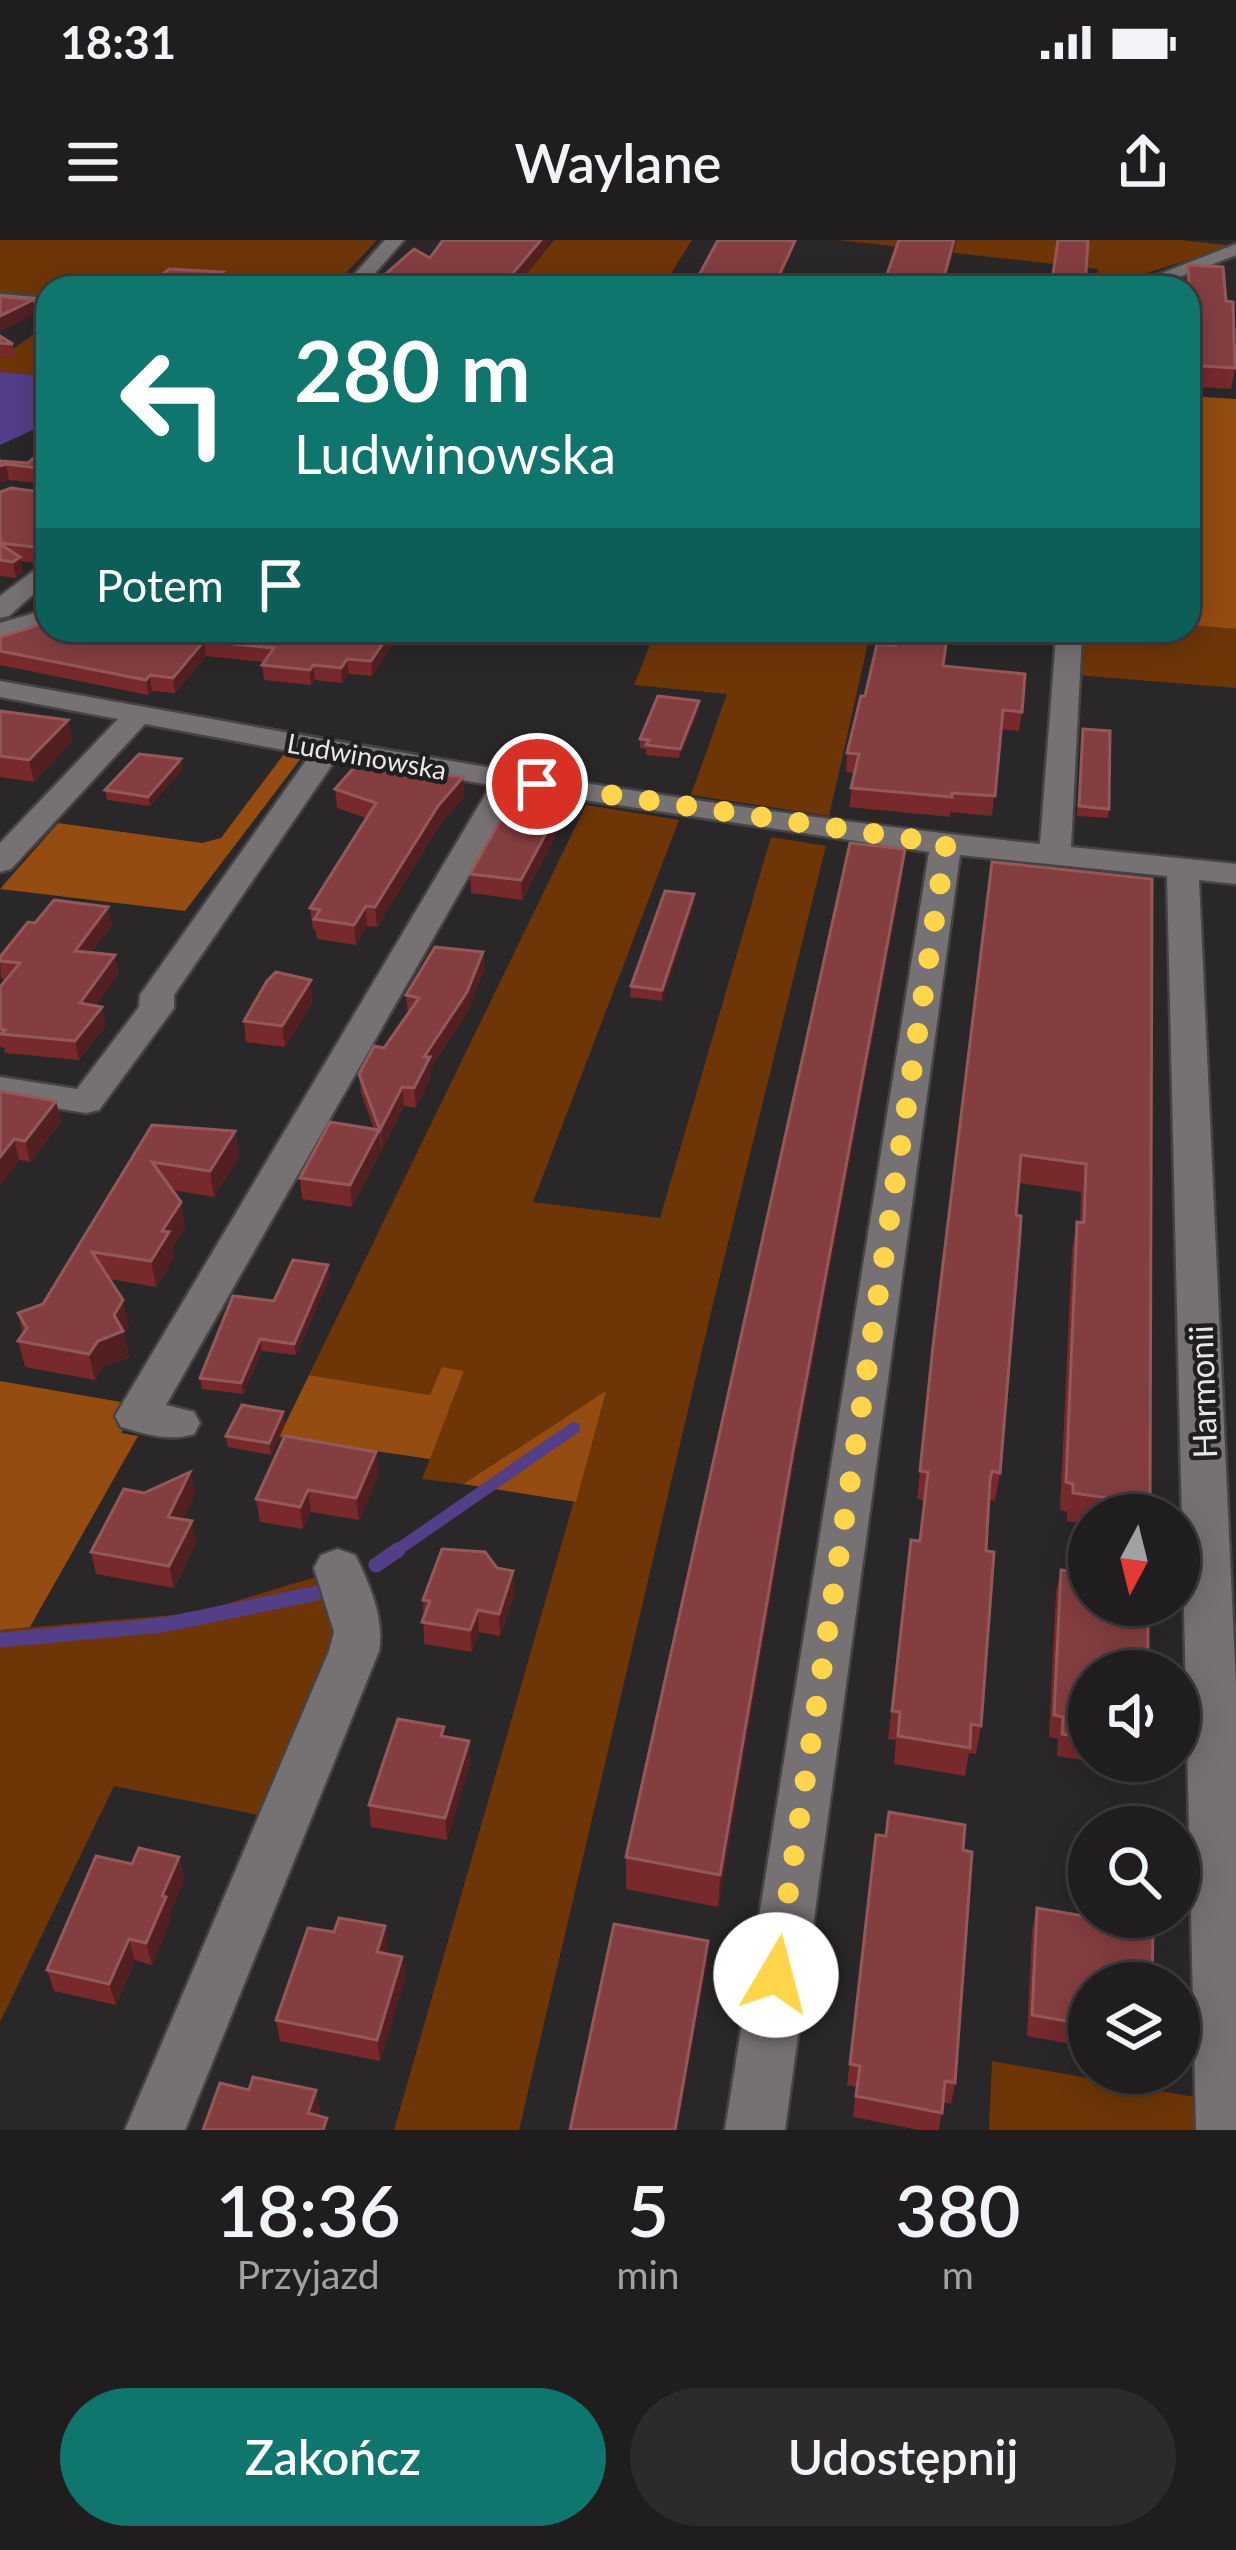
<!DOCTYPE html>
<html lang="pl">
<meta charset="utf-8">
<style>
:root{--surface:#201d1e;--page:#2d2a2b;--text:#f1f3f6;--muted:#a2a2a4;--line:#3d3b3c;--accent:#0f766e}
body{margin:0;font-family:Lato,sans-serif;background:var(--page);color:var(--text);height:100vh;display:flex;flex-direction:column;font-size:45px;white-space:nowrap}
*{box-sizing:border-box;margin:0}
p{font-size:39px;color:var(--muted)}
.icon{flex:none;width:66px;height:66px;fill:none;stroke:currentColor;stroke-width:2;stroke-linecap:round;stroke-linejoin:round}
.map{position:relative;height:1890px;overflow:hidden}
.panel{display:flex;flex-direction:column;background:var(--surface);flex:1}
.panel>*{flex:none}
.top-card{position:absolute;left:36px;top:36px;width:1164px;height:366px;border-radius:36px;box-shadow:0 6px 30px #0003,0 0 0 3px var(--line);background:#0f766e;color:#fff;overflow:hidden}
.needle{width:78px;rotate:187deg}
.buttons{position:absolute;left:1068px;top:1254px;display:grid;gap:24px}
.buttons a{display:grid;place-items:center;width:132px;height:132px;border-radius:50%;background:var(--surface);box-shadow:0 6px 30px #0003,0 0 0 3px var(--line);font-size:60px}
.pin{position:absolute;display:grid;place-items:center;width:102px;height:102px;color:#fff;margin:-51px;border:6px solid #fff;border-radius:50%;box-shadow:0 3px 12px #0007}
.me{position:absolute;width:132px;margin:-66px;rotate:8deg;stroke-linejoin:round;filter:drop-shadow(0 0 9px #0008)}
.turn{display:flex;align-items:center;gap:42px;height:252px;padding:0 60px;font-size:54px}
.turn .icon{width:156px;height:156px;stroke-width:2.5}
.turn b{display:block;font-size:84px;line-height:102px}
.then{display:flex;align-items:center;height:114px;padding:0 60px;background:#0003;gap:24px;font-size:45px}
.eta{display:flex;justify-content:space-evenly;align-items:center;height:204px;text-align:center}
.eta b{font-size:72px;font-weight:600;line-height:84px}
.button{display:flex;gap:24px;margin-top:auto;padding:24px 60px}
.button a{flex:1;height:138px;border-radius:72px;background:var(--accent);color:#fff;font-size:48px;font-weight:600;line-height:138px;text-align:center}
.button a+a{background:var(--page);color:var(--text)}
.status{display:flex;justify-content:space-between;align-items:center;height:84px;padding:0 60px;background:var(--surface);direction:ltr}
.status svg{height:33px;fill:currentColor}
header{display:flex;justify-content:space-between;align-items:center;height:156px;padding:0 60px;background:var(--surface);font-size:54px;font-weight:600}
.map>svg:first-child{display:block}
</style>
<div class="status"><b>18:31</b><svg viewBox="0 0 49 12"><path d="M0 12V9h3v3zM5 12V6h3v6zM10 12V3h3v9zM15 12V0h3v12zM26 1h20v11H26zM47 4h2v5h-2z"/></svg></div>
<header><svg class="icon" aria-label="menu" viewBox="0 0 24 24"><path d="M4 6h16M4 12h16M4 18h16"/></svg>Waylane<svg class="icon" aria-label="share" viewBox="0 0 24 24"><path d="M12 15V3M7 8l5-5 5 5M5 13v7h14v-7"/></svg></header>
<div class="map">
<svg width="1236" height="1890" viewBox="0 0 1236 1890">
<rect width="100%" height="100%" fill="#2a2728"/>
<g fill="#6e3607">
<polygon points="0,0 377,0 332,48 225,48 233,40 171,35 155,48 48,48 48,60 0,56"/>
<polygon points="554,0 692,0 662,48 515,48"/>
<polygon points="838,0 1181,0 1234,6 1114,43 1112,48 1096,48 1098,29"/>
<polygon points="48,84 48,136 0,132 0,118"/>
<polygon points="1188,385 1236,389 1236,448 1076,435 1079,390 1188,390"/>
<polygon points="534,390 871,390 829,576 691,555 727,454 634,445 651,402"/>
<polygon points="586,565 679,580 533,962 660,978 771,597 826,606 712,1068 519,1890 394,1890 605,1152 463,1244 422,1239 464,1131 430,1155 309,1135"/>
<polygon points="319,1336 330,1363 334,1397 259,1575 114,1546 0,1782 0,1390 196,1373"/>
<polygon points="992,1821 1200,1858 1200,1890 989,1890"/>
</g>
<g fill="#944c10">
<polygon points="1188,156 1236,159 1236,389 1188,385"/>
<polygon points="284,514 302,517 185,671 0,649 58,583 202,603 221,598"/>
<polygon points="442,1127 464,1131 430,1219 279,1197 309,1135 430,1155"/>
<polygon points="0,1141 138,1165 121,1193 138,1196 30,1387 0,1390"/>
<polygon points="606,1151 576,1262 463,1244"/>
</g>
<polygon fill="#533e88" points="0,132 48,136 48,183 0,205"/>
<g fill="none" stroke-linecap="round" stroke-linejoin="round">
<polyline stroke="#533e88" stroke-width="12" points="393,1313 574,1188"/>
<g stroke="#533e88" stroke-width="15">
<polyline points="376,1325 398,1310"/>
<polyline points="0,1400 163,1385 318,1353"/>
</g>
<g stroke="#464344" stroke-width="5">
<g id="minor">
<polygon points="385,0 404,0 362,48 342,48"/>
<polygon points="1236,4 1236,15 1151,48 1124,48"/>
<polygon points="0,54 48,58 48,70 0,66"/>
<polygon points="48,320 48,341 9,376 0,378 0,356"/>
<polygon points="48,369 48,385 0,399 0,383"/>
<path d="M1051 390H1079L1082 395 1071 607 1236 624V644L1199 640 1236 1447V1890H1196L1167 636 960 615 785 1890H725L929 612 518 550 166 1165 194 1172 200 1183 194 1194C170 1202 145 1194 121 1187L115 1176 491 545 336 519 174 755V768L99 870 86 873 0 859V837L77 849 139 767 140 755 310 515 145 484 11 629 0 632V603L118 479 0 457V441C345 503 691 568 1040 604L1056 397Z"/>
<path d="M338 1309 355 1315C369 1342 385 1380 379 1411L185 1890H125L329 1411 334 1392 314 1328 321 1315Z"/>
</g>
</g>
<use href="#minor" fill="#767274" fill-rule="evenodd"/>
</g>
<g fill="#77292c">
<polygon points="1188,25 1235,128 1231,149 1188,146 1188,48 1140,48 1141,40 1185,43"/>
<polygon points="0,103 13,104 15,118 0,117"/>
<polygon points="48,206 48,244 9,240 0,242 0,221 28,223"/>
<polygon points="0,252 48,253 48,316 37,323 20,321 23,333 16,338 0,336"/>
<polygon points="403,390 372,436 349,434 342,443 315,440 311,445 264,440 262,425 264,422 206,416 175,453 152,451 148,455 0,425 0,397"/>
<polygon points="944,426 1022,472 1019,491 1001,489 992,576 950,572 950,577 849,567 854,533 846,532 847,513 865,456"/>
<polygon points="699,461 699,470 679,518 646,515 646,509 640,508 640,499"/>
<polygon points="0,471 68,480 72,501 34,542 0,537"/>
<polygon points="1083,489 1109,569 1108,578 1077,576"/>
<polygon points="383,526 463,537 464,556 439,586 377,687 367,686 356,705 317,699 315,689 313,689 310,668 366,578 337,568 335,549"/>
<polygon points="183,529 150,566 107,560 105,550"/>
<polygon points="564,579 522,660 471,653 470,634"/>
<polygon points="905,609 902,638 790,1243 718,1667 626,1649 626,1617"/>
<polygon points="992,622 1152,639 1150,1264 1147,1275 1089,1275 1089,1284 1067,1281 1067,1272 1060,1270 1072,1010 1077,982 1080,983 1081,952 1019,943 1000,1233 995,1261 989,1260 981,1486 976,1514 969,1513 965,1536 894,1524 896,1500 888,1499 911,1300 920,1301 924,1260 917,1259 930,1134"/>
<polygon points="694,654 694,664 662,761 630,757 631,746"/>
<polygon points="108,667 112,685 91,712 119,733 95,766 106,785 79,820 5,813 4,808 0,807 0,747 6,739 1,739 0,717 35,683"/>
<polygon points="483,712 484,730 468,771 430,829 431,837 416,868 404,866 382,909 380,905 381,911 352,967 302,959 300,938 374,889 361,853 359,834 384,808 408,774 406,755"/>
<polygon points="313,761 285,807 246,802 244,781"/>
<polygon points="0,851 61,882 30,922 19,920"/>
<polygon points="152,885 235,891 239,916 214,957 172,950 181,962 185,988 172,1008 174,1017 156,1047 110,1039 129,1086 124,1094 129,1117 103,1127 95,1140 25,1127 18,1101 23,1094 18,1073 43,1064"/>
<polygon points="330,1036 296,1115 262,1111 243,1154 202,1149 200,1138 274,1061"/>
<polygon points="285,1184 271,1215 228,1207 226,1196"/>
<polygon points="376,1212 379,1234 359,1280 311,1272 303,1289 260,1282 256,1259"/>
<polygon points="190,1232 195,1254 182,1279 196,1303 174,1348 96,1334 91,1312 144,1253"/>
<polygon points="1069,1316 1089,1431 1089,1521 1057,1516 1058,1499 1049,1497 1056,1352 1061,1330 1066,1331"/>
<polygon points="515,1353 500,1396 479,1392 472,1412 424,1404 423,1360"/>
<polygon points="1091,1521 1144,1521 1141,1529"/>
<polygon points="470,1523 447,1600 371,1587 369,1565"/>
<polygon points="876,1595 963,1610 955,1843 951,1864 943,1862 939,1890 919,1890 853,1877 856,1847 847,1845"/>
<polygon points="179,1617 184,1639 170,1672 171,1678 152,1725 135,1720 116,1765 54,1751 47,1730"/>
<polygon points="1037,1668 1089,1743 1089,1807 1027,1796 1032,1690"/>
<polygon points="388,1708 386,1714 402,1717 405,1738 380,1821 280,1801 276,1780"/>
</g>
<g fill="#532022">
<polygon points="541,0 551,0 543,13 515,48 502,48"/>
<polygon points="954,0 957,0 943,48 944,37"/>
<polygon points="795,1 794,8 776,48 773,48"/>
<polygon points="223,32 224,42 218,48 206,48"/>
<polygon points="33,60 36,74 0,91 0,76"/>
<polygon points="6,224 9,240 0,242 0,226"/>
<polygon points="46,300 48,316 37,323 34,307"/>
<polygon points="20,317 23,333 16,338 13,322"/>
<polygon points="392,390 403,390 372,436 371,421"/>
<polygon points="204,401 206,416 175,453 173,438"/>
<polygon points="347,419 349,434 342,443 341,428"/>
<polygon points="313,425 315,440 311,445 310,430"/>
<polygon points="150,435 152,451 148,455 146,440"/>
<polygon points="699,461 699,470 679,518 680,509"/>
<polygon points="68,480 72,501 34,542 29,520"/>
<polygon points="181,519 183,529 150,566 148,557"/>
<polygon points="463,537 464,556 439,586 377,687 375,667 438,566"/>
<polygon points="564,560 564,579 522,660 521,640"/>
<polygon points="905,609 902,638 790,1243 718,1667 720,1635 793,1211"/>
<polygon points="694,654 694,664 662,761 662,750"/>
<polygon points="366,666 367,686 356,705 354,685"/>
<polygon points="108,667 112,685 78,729 75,711"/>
<polygon points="483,712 484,730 468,771 430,829 431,837 416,868 414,848 424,817"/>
<polygon points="115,715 119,733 84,782 80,763"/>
<polygon points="311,740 313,761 285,807 282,786"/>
<polygon points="102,767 106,785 79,820 75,801"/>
<polygon points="402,847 404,866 382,909 380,890"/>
<polygon points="56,861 61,882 30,922 25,901"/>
<polygon points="379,890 381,911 352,967 350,945"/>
<polygon points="235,891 239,916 214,957 210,931"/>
<polygon points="14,899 19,920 0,946 0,917"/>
<polygon points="181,962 185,988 172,1008 174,1017 156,1047 151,1021 162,991"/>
<polygon points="328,1025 330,1036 296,1115 294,1104"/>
<polygon points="123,1060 129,1086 124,1094 129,1117 103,1127 95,1140 89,1114"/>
<polygon points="260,1099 262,1111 243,1154 241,1143"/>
<polygon points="283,1172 285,1184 271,1215 269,1203"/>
<polygon points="376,1212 379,1234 359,1280 356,1258"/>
<polygon points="190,1232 195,1254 173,1299 168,1277"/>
<polygon points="308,1250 311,1272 303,1289 300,1267"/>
<polygon points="192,1281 196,1303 174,1348 169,1326"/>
<polygon points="513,1331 515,1353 500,1396 499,1374"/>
<polygon points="478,1370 479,1392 472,1412 470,1390"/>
<polygon points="469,1501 470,1523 447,1600 445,1578"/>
<polygon points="179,1617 184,1639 170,1672 171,1678 152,1725 146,1703 162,1656"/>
<polygon points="385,1686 388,1708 380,1733 377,1712"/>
<polygon points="129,1699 135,1720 116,1765 109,1744"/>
<polygon points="708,1701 707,1723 677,1890 675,1890"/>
<polygon points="402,1717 405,1738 380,1821 377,1800"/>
<polygon points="316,1850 320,1870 314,1890 308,1873"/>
</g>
<g fill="#843e40" stroke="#93585a" stroke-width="3">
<polygon points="443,0 541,0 502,46 493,45 490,48 389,48 391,46 373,45 414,9 430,18"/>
<polygon points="718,0 782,0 795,1 773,48 692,48"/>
<polygon points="899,0 954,0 944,37 988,48 886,48 887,46 883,46"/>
<polygon points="1058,0 1088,0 1085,48 1051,48"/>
<polygon points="1188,25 1223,27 1226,61 1233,62 1235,128 1188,125 1188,48 1141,48 1141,40 1189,43"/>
<polygon points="169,29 223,32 206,48 146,48"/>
<polygon points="0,56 33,60 0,76"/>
<polygon points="0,96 13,104 0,103"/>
<polygon points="48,206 48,239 46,229 6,224 0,226 0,221 28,223"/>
<polygon points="11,248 48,253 48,305 46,300 34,307 0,303 0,252"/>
<polygon points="0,304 20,317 13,322 0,320"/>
<polygon points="48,382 48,390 392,390 371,421 347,419 341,428 313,425 310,430 262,425 274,408 204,401 173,438 150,435 146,440 0,411 0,397"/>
<polygon points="900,390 948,390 943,426 1025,434 1022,472 1003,470 995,556 952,553 952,557 851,548 859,514 847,513 861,456 865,456 877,404 896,405"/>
<polygon points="658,456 699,461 680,509 646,505 649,500 640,499"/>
<polygon points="0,471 68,480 29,520 0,516"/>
<polygon points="1083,489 1110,491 1109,569 1079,566"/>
<polygon points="139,514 181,519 148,557 105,550"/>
<polygon points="366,514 383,526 463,537 438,566 375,667 366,666 354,685 314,679 320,670 310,668 376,563 335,549"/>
<polygon points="515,554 564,560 521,640 470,634"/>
<polygon points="850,603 905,609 793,1211 720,1635 626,1617"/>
<polygon points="992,622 1152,639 1150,1264 1073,1253 1073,1244 1066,1242 1077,982 1084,983 1086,924 1021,915 1016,975 1021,976 1020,994 1000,1233 992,1231 990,1240 986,1311 994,1312 981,1486 971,1484 970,1508 898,1496 900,1472 892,1471 911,1300 920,1301 928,1232 920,1231 933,1106"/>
<polygon points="665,651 694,654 662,750 631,746"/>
<polygon points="54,660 108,667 75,711 115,715 80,763 102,767 75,801 1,794 5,790 0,789 0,747 20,723 0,721 0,717 28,682 35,683"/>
<polygon points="435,707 483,712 467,752 424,817 430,817 414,848 402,847 380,890 359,834 374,806 384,808 419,758 406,755"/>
<polygon points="276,732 311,740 282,786 244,781 267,741"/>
<polygon points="0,851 56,861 25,901 14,899 0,917"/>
<polygon points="330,882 379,890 350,945 300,938"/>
<polygon points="152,885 235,891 210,931 152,922 181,962 162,991 169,992 151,1021 92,1012 123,1060 114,1075 123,1091 98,1101 89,1114 18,1101 27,1088 18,1073 43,1064"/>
<polygon points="293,1020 328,1025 294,1104 260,1099 241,1143 200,1138 233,1056 274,1061"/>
<polygon points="242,1165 283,1172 269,1203 226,1196"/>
<polygon points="285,1196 376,1212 356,1258 308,1250 300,1267 256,1259"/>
<polygon points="190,1232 168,1277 192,1281 169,1326 91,1312 124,1249 144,1253"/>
<polygon points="442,1309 485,1312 497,1328 513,1331 499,1374 478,1370 470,1390 422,1382 430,1361 423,1360"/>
<polygon points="1069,1316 1089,1319 1089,1365 1148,1365 1148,1431 1089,1431 1089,1498 1062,1494 1063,1477 1054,1475 1061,1330 1069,1331"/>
<polygon points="398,1479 444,1487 441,1496 469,1501 445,1578 369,1565"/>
<polygon points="889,1572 965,1585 963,1610 972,1612 955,1843 945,1841 942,1873 856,1856 860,1826 850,1824 876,1595 886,1596"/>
<polygon points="139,1608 179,1617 162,1656 166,1657 146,1703 129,1699 109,1744 47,1730 96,1616 132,1624"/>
<polygon points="1037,1668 1153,1688 1152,1743 1089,1743 1089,1785 1032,1775"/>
<polygon points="339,1678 385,1686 377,1712 402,1717 377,1800 276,1780 308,1688 334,1692"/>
<polygon points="614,1684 708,1701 675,1890 570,1890"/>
<polygon points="253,1837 316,1850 308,1873 327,1878 323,1890 203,1890 220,1843 249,1850"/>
</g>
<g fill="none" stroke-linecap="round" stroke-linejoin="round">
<polyline stroke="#ffd54a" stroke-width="21" stroke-dasharray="0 37.8" points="537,544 946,604 776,1735"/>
</g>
<g text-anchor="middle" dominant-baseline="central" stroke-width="9" stroke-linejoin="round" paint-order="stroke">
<g font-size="27" fill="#e8e6e7" stroke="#201e1f">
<text transform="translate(367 516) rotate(10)">Ludwinowska</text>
</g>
<g font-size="33" fill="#e8e6e7" stroke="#201e1f">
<text transform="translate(1202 1152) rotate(-92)">Harmonii</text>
</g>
</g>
</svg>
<div class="buttons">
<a><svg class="needle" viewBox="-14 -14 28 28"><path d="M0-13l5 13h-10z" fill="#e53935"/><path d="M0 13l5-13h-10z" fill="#a2a2a4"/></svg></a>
<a><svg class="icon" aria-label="sound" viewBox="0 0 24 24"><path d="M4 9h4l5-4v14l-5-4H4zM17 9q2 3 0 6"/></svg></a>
<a><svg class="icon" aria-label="search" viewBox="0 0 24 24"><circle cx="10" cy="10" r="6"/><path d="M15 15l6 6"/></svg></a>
<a><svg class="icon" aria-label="layers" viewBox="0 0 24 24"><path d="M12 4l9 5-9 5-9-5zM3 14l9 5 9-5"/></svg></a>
</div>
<div class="pin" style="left:537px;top:544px;background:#d93025"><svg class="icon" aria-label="arrive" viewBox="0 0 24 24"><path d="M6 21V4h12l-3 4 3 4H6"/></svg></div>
<svg class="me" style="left:776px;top:1735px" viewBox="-20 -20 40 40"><circle r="19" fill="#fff"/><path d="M0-13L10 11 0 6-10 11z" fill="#ffd54a"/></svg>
<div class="top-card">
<div class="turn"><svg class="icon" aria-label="left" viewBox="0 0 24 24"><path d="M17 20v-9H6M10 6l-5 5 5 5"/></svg><div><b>280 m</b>Ludwinowska</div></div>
<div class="then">Potem<svg class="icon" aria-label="arrive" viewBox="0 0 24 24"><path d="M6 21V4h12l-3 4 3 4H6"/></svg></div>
</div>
</div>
<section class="panel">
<div class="eta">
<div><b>18:36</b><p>Przyjazd</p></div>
<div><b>5</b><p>min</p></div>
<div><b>380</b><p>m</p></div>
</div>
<div class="button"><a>Zakończ</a><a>Udostępnij</a></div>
</section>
